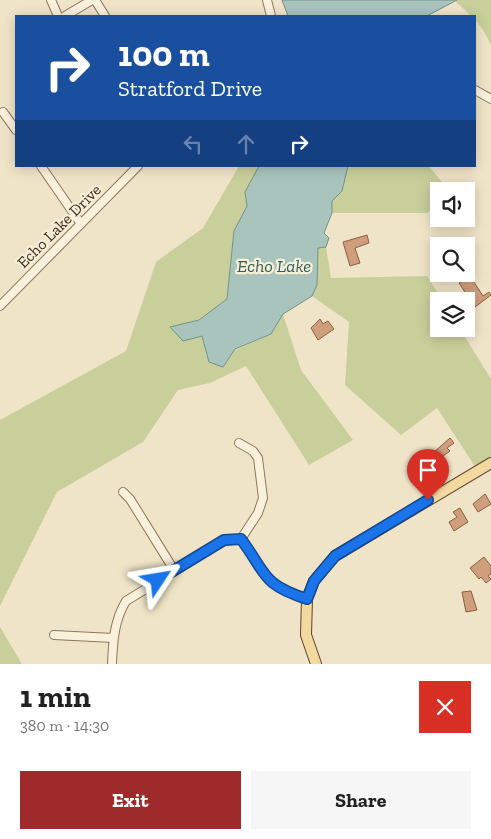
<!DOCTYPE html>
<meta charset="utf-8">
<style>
:root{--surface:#fff;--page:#f6f6f6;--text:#222;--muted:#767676;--accent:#9e2a2b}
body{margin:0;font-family:"Zilla Slab",serif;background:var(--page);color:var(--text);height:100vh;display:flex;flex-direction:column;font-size:19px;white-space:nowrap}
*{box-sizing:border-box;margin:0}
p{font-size:16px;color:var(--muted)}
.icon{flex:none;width:28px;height:28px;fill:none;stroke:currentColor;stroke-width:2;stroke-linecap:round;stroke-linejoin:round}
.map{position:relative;height:664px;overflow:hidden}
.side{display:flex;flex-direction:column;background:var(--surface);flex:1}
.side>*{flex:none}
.banner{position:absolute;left:15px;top:15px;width:461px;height:152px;border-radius:0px;box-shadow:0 2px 12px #0003;background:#1a4fa0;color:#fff;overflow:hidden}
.controls{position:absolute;left:430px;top:182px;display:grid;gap:10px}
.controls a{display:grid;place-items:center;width:45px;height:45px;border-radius:0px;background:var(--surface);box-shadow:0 2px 12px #0003;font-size:25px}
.pin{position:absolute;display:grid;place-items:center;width:42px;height:42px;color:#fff;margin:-51px -21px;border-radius:50% 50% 50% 0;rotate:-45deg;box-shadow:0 0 5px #0007}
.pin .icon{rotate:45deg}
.me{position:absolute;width:55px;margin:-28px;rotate:57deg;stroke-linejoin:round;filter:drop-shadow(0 0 4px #0008)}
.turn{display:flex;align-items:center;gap:18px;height:105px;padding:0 20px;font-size:22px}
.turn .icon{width:65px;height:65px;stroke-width:2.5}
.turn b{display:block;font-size:35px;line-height:42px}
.lanes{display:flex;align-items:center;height:48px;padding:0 20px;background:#0003;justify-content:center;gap:25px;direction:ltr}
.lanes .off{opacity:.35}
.round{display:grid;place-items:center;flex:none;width:52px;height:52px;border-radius:0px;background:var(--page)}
.overview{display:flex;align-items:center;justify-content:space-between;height:85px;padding:0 20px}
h1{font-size:30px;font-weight:700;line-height:38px}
.button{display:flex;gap:10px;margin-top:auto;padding:10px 20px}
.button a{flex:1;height:58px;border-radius:0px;background:var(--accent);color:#fff;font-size:20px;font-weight:700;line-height:58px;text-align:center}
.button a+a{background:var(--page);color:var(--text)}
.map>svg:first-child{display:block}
</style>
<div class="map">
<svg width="491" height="664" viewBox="0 0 491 664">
<rect width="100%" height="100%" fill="#f0e4c8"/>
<g fill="#c9cf9b">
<path d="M457 0H491V45C481 23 474 18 456 2Z"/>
<polygon points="239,166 259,166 245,192 247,206 234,231 227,300 199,320 170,328 202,336 209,362 271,334 283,314 301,370 353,440 309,465 246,366 210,383 178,390 143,442 57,492 0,606 0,420 126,351 156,262 203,228"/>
<polygon points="348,166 429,166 449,191 439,191 439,205 427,213 332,213 331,201 342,191"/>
<polygon points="326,247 331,278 427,276 443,301 439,301 439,329 460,329 491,379 491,463 478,471 437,408 401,435 345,385 349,322 312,296 317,285 318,248"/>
<polygon points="0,627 22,664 0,664"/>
</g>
<g fill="#a9c4bc" stroke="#6f938a">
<polygon points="282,0 457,0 427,16 288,16"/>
<polygon points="259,166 348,166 342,191 332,201 332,213 324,233 329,238 326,247 318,248 317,285 312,296 283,314 271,334 235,349 223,367 209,362 202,336 183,341 170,327 199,320 227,299 234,231 247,206 245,192"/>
</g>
<g fill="#cf9f7d" stroke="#8d5f41">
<polygon points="367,235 369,243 355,248 360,263 350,266 343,242"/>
<polygon points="470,276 483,296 489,292 491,295 475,307 459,283"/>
<polygon points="320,319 323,324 328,321 334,329 318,340 311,328"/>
<polygon points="450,438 454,443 447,448 450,451 439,459 434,452"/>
<polygon points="485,494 491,504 478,512 473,504"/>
<polygon points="460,508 468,522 454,531 449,522 457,517 453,512"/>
<polygon points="484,557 491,566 491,574 488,576 491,579 486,583 481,577 479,579 470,568"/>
<polygon points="471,591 477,610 466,612 462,592"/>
</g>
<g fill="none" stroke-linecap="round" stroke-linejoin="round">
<g stroke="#8d765c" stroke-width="10">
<g id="minor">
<polyline points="51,0 58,16"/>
<polyline points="95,0 105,16"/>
<polyline points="267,0 271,16"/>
<polyline points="65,16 92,0"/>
<polyline points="475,90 491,99"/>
<polyline points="3,112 16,130"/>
<polyline points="41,166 81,224"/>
<polyline points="0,306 138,166"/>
<polyline points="239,443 253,451 258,458 263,498 258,513 241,539"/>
<polyline points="123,492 130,499 174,570"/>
<polyline points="54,635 113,638"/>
<path d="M112 664C113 641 114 621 126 601L224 541 241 539C267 574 261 584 307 599"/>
</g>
</g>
<g stroke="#5b4430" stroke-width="12">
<polyline id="major" points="316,664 306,635 307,599 314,581 335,556 491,463"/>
</g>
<use href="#minor" stroke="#faf1dc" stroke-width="8"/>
<use href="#major" stroke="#f3d9a0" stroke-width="10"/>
</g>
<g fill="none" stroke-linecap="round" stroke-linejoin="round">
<g stroke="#114b97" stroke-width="12">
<path id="route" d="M158 580 224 540 241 539C267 574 261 584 307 599L314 581 335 556 428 500"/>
</g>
<use href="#route" stroke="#1a73e8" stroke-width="9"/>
</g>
<g text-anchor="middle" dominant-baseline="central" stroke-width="4.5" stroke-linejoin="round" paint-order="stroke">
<g font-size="16" fill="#3d2e20" stroke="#f7eed8">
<text transform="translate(59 226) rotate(-45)">Echo Lake Drive</text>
</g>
<g font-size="18" font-style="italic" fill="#2f5d5a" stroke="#f7eed8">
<text x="274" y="266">Echo Lake</text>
</g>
</g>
</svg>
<div class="controls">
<a><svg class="icon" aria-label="sound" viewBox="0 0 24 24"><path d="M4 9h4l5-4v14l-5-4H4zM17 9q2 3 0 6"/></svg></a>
<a><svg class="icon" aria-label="search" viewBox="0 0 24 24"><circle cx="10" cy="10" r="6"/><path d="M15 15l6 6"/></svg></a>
<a><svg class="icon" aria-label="layers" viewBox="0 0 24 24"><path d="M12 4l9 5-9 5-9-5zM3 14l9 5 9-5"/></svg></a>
</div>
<div class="pin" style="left:428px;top:500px;background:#d93025"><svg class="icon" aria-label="arrive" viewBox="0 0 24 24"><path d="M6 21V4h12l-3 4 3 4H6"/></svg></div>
<svg class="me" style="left:158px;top:580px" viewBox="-20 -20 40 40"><path d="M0-17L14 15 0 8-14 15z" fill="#1a73e8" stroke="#fff" stroke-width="4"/></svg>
<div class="banner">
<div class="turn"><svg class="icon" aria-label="right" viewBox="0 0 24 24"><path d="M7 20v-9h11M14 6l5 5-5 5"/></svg><div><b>100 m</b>Stratford Drive</div></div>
<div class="lanes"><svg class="icon off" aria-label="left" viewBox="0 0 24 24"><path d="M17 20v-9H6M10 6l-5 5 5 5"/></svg><svg class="icon off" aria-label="ahead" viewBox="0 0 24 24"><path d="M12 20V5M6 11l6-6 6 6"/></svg><svg class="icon" aria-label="right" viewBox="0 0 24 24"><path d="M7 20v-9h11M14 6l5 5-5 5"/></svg></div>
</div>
</div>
<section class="side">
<div class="overview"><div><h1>1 min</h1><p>380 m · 14:30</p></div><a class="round" style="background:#d93025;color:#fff"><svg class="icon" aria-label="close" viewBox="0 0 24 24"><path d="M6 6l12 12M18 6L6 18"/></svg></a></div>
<div class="button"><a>Exit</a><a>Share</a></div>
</section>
